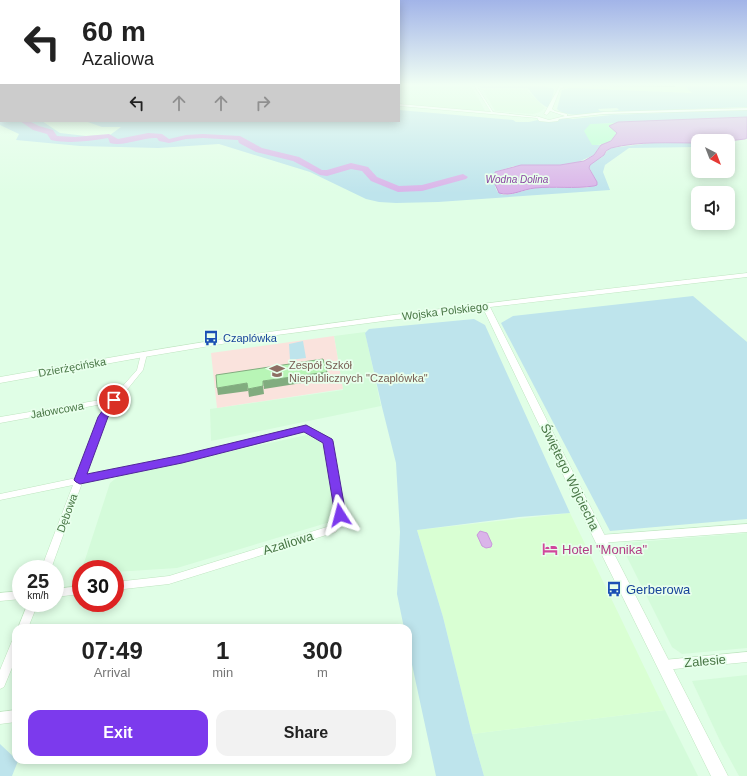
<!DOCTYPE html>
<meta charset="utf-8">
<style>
:root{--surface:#fff;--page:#f2f2f2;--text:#222;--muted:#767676;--accent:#7c3aed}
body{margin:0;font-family:Arial,sans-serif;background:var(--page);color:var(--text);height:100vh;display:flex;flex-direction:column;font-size:15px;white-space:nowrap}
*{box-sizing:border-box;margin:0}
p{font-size:13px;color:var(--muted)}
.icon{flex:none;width:22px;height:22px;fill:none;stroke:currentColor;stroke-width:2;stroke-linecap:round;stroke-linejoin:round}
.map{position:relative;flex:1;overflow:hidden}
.panel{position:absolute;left:12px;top:624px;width:400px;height:140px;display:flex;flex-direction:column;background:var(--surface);border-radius:12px;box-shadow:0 2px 10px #0003}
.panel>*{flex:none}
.banner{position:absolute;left:0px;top:0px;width:400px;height:122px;box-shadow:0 2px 10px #0003;background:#fff;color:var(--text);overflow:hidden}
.needle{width:26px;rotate:138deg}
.fabs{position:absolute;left:691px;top:134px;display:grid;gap:8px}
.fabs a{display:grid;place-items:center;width:44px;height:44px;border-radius:8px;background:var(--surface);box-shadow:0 2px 10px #0003;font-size:20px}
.speed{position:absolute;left:12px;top:560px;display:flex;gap:8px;font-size:20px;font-weight:700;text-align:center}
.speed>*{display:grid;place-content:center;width:52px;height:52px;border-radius:50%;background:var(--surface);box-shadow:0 2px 10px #0003;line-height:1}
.speed small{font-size:10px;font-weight:400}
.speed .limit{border:6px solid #d22;background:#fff;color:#111}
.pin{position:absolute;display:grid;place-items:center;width:34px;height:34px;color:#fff;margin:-17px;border:2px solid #fff;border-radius:50%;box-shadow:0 1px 4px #0007}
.me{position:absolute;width:44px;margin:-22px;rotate:351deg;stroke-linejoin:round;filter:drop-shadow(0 0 3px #0008)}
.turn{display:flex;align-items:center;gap:14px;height:84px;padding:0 16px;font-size:18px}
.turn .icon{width:52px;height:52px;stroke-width:2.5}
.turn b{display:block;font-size:28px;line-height:34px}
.lanes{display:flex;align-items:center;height:38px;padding:0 16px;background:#0003;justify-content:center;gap:20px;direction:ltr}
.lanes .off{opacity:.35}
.eta{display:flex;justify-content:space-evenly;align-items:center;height:68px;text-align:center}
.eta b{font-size:24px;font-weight:800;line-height:28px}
.action{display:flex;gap:8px;margin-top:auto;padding:8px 16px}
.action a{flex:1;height:46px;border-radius:12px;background:var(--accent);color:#fff;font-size:16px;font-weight:800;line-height:46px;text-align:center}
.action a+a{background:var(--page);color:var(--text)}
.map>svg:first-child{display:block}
</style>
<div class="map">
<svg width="747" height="776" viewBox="0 0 747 776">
<rect width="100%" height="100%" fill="#e0fee6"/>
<g fill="#d4fbda">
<polygon points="401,85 471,85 485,111 405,105 405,95"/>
<polygon points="483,90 527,90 545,108 540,112 533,114 495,111"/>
<polygon points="365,332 381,406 211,441 210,409 343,390 334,336"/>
<polygon points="307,435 325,444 336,514 330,522 177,568 115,572 115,569 82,569 110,483 120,475"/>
<polygon points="747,533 747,648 682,654 672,647 622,547 625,543"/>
<polygon points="747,675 747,776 739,776 721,743 692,681"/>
<polygon points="665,710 698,776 484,776 472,734"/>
</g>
<g fill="#d9ffd3">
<polygon points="535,85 685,85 695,93 564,88"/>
<polygon points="570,513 665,710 472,734 443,617 417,530"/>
</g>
<polygon fill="#fae3dd" points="334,336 343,389 217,408 211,353"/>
<g fill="#bee4ec">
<path d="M479 85H535L553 88 554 91 549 108C540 105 533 95 528 88H481Z"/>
<path d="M684 85H747V107L613 112 611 111 619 110 617 108 598 109 600 111 610 112C596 113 567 119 557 109L562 90 570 88 692 93Z"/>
<path d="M0 107 1 121H42L60 133 86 136 110 135 121 127H102L85 121H399V110L513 120 516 122H529L538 120H558L565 118 573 119 612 115 662 113 602 115 610 114 747 109V117L598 124 592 145H601L594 155 578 162 560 165 514 166 495 172C495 178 493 188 499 193 505 199 527 189 535 188 550 186 585 191 597 185V182L589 167C592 159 599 161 604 155 607 152 607 150 611 148L652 143H698V147L629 148 605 165 603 172 610 190 438 202 396 203 379 202 366 199 310 172 219 144 158 148 80 146 16 140 19 134 0 125Z"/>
<polygon points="693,296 747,342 747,519 610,531 501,323 513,316"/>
<polygon points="474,319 485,325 570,513 519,517 417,530 443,617 472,734 484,776 436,776 408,646 408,628 404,628 397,594 400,532 396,463 382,407 365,333 369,329"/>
<polygon points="303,341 306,358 290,360 289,344"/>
<polygon points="0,744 18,761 12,776 0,776"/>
</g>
<path fill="#b9ffd2" d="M617 123 614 130 617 133C612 144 602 145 592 145L584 131 590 124Z"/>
<g fill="#dab4e9" stroke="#c999db">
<path d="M747 117V138L745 139 728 141H698V143C669 143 639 141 611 148L606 151 604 155 590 165 589 168 597 182V185L594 186C574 189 554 186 535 188 523 189 511 197 499 193L495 184V172L521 165H560L584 161 594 155 601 145 611 141 617 133 609 126 618 122Z"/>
<polygon points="480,531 487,533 492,544 491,547 486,548 482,546 477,535"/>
</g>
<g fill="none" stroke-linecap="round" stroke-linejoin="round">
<g fill="#dab4e9" fill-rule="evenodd">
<rect x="0" y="112" width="1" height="4"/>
<path d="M20 121H29L39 126 53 130 57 136 75 137 109 134 118 139 148 133 162 134 169 139 186 135 203 134 240 136 262 148 299 157 322 170H327L351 163 368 167 377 177 399 186 422 185 463 174 468 177 466 179 422 191 398 192 371 181 362 171 351 169 327 176 320 175 293 161 256 152 239 143 238 140 203 138 186 139 169 143 159 141 157 138C142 137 124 147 110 143L108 138C89 141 70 144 51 140L47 134 33 130Z"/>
</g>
<g stroke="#bfe5c0" stroke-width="1">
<g id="minor">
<polygon points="474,85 476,85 493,112 539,117 537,118 399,106 399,104 491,112"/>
<polygon points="144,352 147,354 143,370 117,402 107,417 85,476 182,456 306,425 331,439 332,441 344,515 336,532 169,584 115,590 115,582 169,576 330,526 336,515 324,442 305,431 182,462 82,483 51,569 41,569 73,485 0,500 0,494 76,478 99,417 108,403 0,423 0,417 112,398 137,370 141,354"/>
<polygon points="747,524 747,532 600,543 597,542 595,539 597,536 600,535"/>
<polygon points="81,586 81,594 55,597 55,589"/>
<polygon points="21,591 21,599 0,601 0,593"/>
<polygon points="28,603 38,603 28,628 18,628"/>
<polygon points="16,640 16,658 4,687 0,689 0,670 12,641"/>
<polygon points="747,652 747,662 664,670 660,669 659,665 660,661 664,660"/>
<polygon points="16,710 16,722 0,724 0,712"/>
</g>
</g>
<g stroke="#bfe5c0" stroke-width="1">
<g id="tertiary">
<polygon points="558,85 561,85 564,87 560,89 552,109 555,111 567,114 567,116 604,112 747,108 747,110 604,114 559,119 558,121 549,122 539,121 536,116 549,120 565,116 550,111 547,115 544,114 559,87"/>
<path d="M747 273V277L490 307 605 536 728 776H711L594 539 483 308 269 336 144 357 0 383V377C90 361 179 345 269 332 428 309 588 291 747 273Z"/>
</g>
</g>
<use href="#minor" fill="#fff" fill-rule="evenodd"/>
<use href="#tertiary" fill="#fff" fill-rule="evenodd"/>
</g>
<polygon fill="#9ed39d" points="590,85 676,85 675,87 591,86"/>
<g fill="#81ac7f">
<polygon points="327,372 327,379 264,389 263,381"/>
<polygon points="247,383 248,391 218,395 217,388"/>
<polygon points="263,386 264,394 249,397 248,389"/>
</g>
<polygon fill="#b8f5b6" stroke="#81ac7f" points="323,359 327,372 263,381 263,386 248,389 247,383 217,388 216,375"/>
<linearGradient id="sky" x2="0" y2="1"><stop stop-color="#a2b4e8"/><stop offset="0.44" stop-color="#f1fff4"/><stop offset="1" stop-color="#f1fff4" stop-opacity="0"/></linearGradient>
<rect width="747" height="193" fill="url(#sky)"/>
<polygon fill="#7c3aed" stroke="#51269a" points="114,397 119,400 108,417 87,474 182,455 306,425 332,439 333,441 346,515 344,518 340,520 336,518 335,515 323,443 304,432 182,463 80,484 76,482 74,480 98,417 111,398"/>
<defs>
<g id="bus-bare" transform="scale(1.2)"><path d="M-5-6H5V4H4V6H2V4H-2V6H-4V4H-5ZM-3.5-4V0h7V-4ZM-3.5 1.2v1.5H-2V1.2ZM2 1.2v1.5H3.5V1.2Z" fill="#1a4fb4" stroke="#e8ffec" stroke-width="2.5" paint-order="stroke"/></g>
<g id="university-bare" transform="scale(1.2)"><path d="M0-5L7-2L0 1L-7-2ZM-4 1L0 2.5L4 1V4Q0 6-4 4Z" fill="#8d6e63" stroke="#e8ffec" stroke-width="2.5" paint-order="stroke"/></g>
<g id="hotel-bare" transform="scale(1.2)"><path d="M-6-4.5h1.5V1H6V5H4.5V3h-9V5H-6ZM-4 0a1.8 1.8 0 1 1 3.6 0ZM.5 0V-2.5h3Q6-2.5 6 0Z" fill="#d1479c" stroke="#e8ffec" stroke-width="2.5" paint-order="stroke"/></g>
</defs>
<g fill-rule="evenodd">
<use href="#bus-bare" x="211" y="338"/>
<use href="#university-bare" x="277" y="371"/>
<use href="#hotel-bare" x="550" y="549"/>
<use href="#bus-bare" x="614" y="589"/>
</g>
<g text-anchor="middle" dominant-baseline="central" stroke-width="3.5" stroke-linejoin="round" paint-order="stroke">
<g font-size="10" font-style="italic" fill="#8a45a2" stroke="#e8ffec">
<text x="517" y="179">Wodna Dolina</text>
</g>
<g font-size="11" fill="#497746" stroke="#e8ffec">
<text transform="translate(445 311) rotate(-7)">Wojska Polskiego</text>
<text transform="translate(72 367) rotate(-10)">Dzierżęcińska</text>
<text transform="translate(57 410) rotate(-10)">Jałowcowa</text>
<text transform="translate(67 513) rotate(-70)">Dębowa</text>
</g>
<g font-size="11" fill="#164399" stroke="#e8ffec" text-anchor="start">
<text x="223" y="338">Czaplówka</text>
</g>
<g font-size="11" fill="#785e54" stroke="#e8ffec" text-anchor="start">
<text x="289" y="365">Zespół Szkół<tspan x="289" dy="13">Niepublicznych "Czaplówka"</tspan></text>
</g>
<g font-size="13" fill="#497746" stroke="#e8ffec">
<text transform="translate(570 477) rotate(64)">Świętego Wojciecha</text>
<text transform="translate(288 543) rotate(-17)">Azaliowa</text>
<text transform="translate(705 661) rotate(-5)">Zalesie</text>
</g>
<g font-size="13" fill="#b23c85" stroke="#e8ffec" text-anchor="start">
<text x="562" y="549">Hotel "Monika"</text>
</g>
<g font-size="13" fill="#164399" stroke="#e8ffec" text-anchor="start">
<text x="626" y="589">Gerberowa</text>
</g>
</g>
</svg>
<div class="fabs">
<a><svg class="needle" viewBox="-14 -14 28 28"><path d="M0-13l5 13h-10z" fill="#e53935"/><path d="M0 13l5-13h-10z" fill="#767676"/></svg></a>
<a><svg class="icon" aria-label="sound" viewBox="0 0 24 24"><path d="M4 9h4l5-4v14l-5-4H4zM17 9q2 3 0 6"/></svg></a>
</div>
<div class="speed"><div>25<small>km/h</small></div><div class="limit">30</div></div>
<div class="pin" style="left:114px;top:400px;background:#d93025"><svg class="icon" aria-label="arrive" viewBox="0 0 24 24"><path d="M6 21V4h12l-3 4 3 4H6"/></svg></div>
<svg class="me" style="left:340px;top:515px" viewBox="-20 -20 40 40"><path d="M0-17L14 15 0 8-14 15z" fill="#7c3aed" stroke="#fff" stroke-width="4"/></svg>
<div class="banner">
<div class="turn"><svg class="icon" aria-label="left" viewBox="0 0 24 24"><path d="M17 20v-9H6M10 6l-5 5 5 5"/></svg><div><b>60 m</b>Azaliowa</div></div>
<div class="lanes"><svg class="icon" aria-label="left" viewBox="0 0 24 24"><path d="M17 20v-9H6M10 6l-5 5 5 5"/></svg><svg class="icon off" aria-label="ahead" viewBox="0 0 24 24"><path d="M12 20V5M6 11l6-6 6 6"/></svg><svg class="icon off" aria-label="ahead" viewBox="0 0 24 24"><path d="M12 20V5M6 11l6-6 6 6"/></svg><svg class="icon off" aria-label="right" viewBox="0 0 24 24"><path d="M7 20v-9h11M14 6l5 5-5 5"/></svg></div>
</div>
<section class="panel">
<div class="eta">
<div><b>07:49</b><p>Arrival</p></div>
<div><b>1</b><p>min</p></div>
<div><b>300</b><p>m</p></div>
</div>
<div class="action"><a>Exit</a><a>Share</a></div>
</section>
</div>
